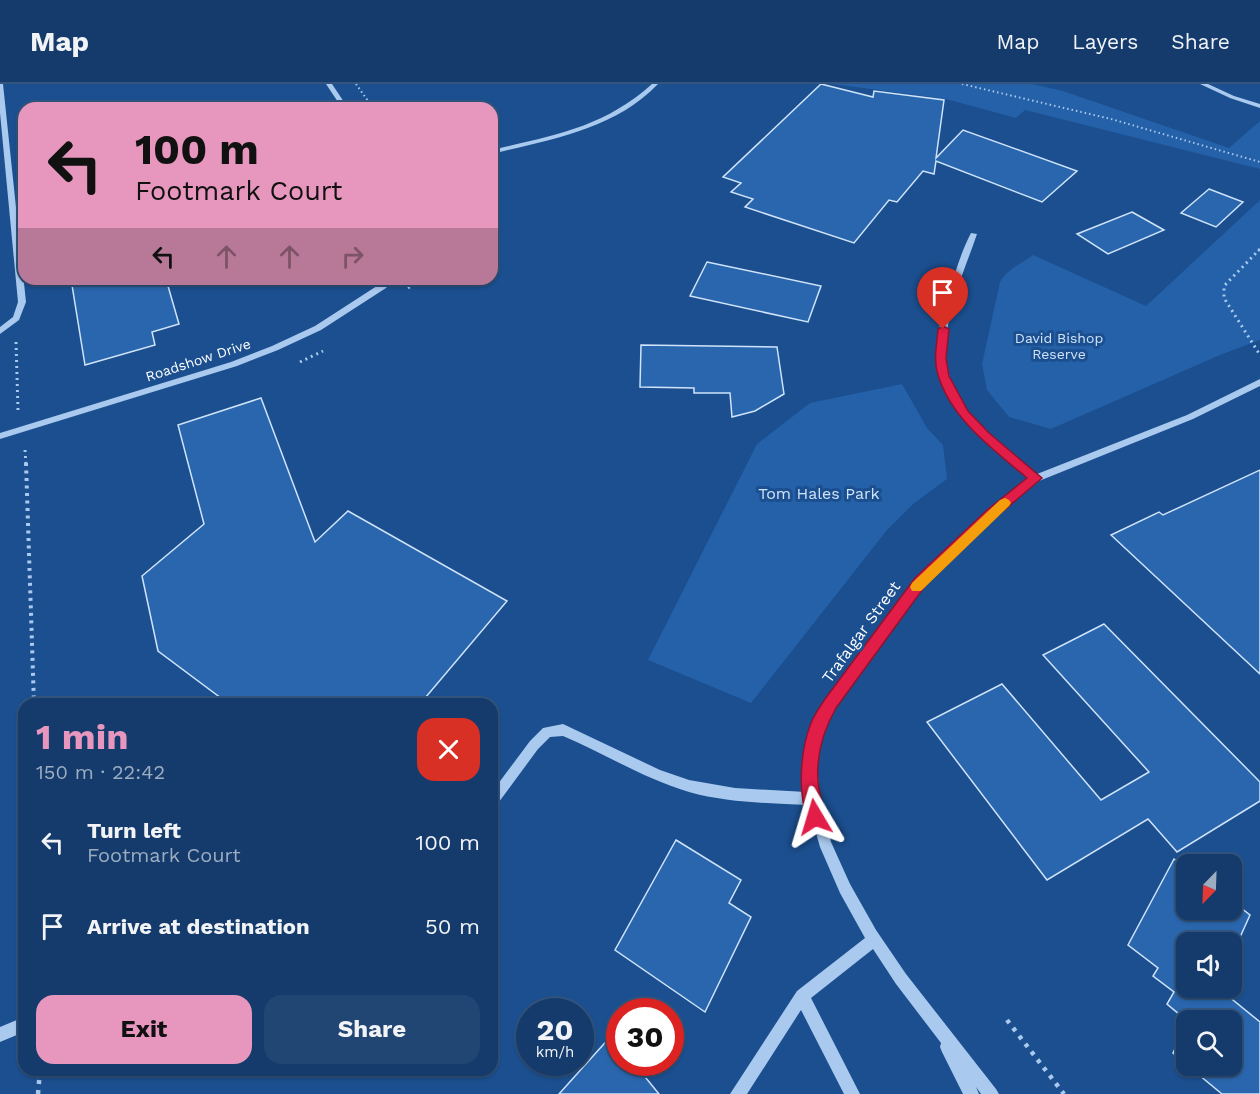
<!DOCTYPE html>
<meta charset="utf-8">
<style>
:root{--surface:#143b6b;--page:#214673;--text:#f1f3f6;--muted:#9dadc1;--line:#33557e;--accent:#e797bd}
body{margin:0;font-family:"Work Sans",sans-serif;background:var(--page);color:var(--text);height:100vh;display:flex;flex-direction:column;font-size:22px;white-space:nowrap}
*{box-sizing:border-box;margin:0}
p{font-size:20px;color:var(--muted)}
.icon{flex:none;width:33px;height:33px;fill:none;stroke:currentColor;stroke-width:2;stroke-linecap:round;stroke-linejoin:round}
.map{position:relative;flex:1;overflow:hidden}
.side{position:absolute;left:18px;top:614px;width:480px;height:378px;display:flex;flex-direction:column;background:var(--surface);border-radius:18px;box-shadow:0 2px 4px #0004,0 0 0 2px var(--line)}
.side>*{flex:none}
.guide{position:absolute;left:18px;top:18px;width:480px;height:183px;border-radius:18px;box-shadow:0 2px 4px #0004,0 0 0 2px var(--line);background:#e797bd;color:#111;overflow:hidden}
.needle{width:39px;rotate:203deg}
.tools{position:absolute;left:1176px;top:770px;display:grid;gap:12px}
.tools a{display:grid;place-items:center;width:66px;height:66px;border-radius:12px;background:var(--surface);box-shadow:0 2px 4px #0004,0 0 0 2px var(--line);font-size:30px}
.speed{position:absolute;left:516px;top:914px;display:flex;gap:12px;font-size:30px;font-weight:700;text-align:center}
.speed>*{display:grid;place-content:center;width:78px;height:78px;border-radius:50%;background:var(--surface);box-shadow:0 2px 4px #0004,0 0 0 2px var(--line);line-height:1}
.speed small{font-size:15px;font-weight:400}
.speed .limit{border:9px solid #d22;background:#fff;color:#111}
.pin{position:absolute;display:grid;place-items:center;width:51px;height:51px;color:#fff;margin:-62px -26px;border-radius:50% 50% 50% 0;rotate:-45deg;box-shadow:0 0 6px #0007}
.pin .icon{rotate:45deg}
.me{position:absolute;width:66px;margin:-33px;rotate:353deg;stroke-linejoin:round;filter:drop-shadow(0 0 4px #0008)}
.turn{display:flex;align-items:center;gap:21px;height:126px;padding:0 18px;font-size:27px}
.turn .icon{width:78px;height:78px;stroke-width:2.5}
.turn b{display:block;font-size:42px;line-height:51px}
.lanes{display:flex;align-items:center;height:57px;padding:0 18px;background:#0003;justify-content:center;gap:30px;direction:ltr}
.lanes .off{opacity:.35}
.round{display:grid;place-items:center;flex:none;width:63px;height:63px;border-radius:18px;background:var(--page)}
.overview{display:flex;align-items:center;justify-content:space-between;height:102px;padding:0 18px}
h1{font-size:36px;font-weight:700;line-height:45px;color:var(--accent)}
.button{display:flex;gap:12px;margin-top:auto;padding:12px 18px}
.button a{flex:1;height:69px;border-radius:18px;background:var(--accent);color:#111;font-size:24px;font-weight:700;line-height:69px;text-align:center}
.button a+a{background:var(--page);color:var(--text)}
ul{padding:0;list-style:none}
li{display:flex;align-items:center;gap:18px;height:84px;padding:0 18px}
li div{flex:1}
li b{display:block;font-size:22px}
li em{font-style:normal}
header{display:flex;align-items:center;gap:36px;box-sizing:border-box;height:84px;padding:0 30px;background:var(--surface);border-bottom:2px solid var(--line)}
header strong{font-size:28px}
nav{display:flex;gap:33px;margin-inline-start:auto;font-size:21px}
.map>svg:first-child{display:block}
</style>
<header>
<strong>Map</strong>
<nav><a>Map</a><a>Layers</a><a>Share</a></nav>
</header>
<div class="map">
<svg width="1260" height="1010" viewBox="0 0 1260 1010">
<rect width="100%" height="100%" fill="#1b4f8f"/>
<g fill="#2461a8">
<polygon points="833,0 1032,0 1063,7 1229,64 1260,37 1260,85 1025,26 1016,34 946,15"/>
<path d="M1260 116V256L1220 271 1051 345 1009 333 987 306 982 280 1000 198C1007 185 1021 180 1033 171L1146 222Z"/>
<polygon points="902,300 927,344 943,361 947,395 913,420 887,446 751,619 648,576 757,360 810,319"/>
</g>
<g fill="#2a66ad" stroke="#cfe3fa" stroke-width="1.5">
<polygon points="821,0 873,13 874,7 944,16 936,74 963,46 1077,87 1042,118 936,77 934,90 923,87 897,118 889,116 854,159 745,123 753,115 731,108 741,99 723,93"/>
<polygon points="1209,105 1243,118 1216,143 1181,129"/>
<polygon points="1132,128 1164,146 1108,170 1077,150"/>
<polygon points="707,178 821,202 808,238 690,212"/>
<polygon points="71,195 166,195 179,240 152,248 155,261 85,281"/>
<polygon points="641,261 777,263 784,310 755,327 732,333 730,309 694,309 694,304 640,303"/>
<polygon points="261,314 315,458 348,427 507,517 420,620 229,620 158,567 142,492 204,440 178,341"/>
<polygon points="1260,386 1260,590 1111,451 1159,428 1163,431"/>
<polygon points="1104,540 1260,698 1260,717 1177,768 1148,735 1047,796 927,638 1002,600 1101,716 1149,688 1043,571"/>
<polygon points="676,756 741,796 729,819 751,833 705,928 615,866"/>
<polygon points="1174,775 1186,784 1186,825 1232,825 1232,817 1250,831 1232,871 1232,858 1186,858 1186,903 1217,903 1260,938 1260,1010 1222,1010 1187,981 1232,981 1232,936 1186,936 1167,920 1174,908 1153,892 1158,884 1128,861"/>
<polygon points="1186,941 1186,980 1173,969"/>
<polygon points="620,942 620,978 633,978 659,1010 559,1010"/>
</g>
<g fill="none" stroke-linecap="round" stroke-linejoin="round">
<g stroke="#a9c9ee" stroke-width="2" stroke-dasharray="1.5 3" stroke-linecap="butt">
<polyline points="356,0 373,24"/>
<polyline points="962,0 1111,35 1260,78"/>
<polyline points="1258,167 1260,165"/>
</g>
<g stroke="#a9c9ee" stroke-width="3" stroke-dasharray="2 4" stroke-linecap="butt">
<polyline points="1260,165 1224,202 1224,214 1260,271"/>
<polyline points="408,204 419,195"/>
<polyline points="16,258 18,326"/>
<polyline points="300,278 323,267"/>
<polyline points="25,366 26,381"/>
</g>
<polyline stroke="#a9c9ee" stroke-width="4" stroke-dasharray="3 4.5" stroke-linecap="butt" points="26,379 34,620"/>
<g stroke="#a9c9ee" stroke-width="4.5" stroke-dasharray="4 6" stroke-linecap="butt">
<polyline points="1007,936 1064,1010"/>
<polyline points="38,1010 40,986"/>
</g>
<g fill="#a9c9ee" fill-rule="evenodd">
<polygon points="0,0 3,0 26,218 19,236 0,250 0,243 13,233 18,218 0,29"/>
<polygon points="326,0 332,0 348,24 342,24"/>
<path d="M652 0H658C614 46 551 55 492 70V66C554 51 603 44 652 0Z"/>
<polygon points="1200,0 1208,0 1234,12 1260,20 1260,24 1230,14"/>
<path d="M971 149 977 150C958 206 924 270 966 325 985 350 1012 370 1037 390L1187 331 1260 295V302L1193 335 1039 397 993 434 924 501 835 624 822 650 817 670 819 713 831 758 850 800 876 846 906 890 996 1005 999 1010H981L976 1003 979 1010H963L942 968 940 963 941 959 896 900 873 865 811 914 860 1010H844L801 926 747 1010H730L797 907 865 854 840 809 820 763 808 721C769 719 728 719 689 708 645 695 605 670 563 652L550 653 538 665 496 722 492 724V708L530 657 543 644 563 640 660 686 689 696 735 704 806 708V663L814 640 827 616 916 495 987 428 1030 394C992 364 939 326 937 273 936 250 943 226 950 205 956 186 962 166 971 149Z"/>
<polygon points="386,195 394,195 386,204 321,246 278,266 237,282 0,355 0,349 231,278 272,262 315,242 380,200"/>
<polygon points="24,933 24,948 0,958 0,943"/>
</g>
</g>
<path fill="#e11d48" stroke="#92132f" stroke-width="1.5" d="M943 242 949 245 946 274 949 292 968 327 989 349 1042 394 995 434 925 502 836 624C823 647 816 670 818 697 819 710 826 726 820 738L815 741 809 738C797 711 800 667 811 639 814 631 820 623 825 615L915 494 986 427 1027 394C994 366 951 335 938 291 933 276 937 260 938 245Z"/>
<polygon fill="#f59e0b" points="1005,414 1009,416 1011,419 1009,422 921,507 912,507 910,503 912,499 1000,416"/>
<g text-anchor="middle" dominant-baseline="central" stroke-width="6" stroke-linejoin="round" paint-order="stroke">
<g font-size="14" fill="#cfe3fa" stroke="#1b4f8f">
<text x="1059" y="254">David Bishop<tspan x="1059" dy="16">Reserve</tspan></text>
</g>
<g font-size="14" fill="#fff" stroke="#1b4f8f">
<text transform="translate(198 276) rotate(-18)">Roadshow Drive</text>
</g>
<g font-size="16" fill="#cfe3fa" stroke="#1b4f8f">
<text x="819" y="409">Tom Hales Park</text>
</g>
<g font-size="16" fill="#fff" stroke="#1b4f8f">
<text transform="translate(861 548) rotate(-54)">Trafalgar Street</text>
</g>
</g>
</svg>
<div class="tools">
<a><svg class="needle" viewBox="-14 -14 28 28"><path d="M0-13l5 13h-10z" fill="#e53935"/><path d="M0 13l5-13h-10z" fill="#9dadc1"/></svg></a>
<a><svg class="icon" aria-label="sound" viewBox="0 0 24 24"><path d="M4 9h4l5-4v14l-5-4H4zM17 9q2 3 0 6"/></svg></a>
<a><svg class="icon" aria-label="search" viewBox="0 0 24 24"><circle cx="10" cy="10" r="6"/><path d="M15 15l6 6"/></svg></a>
</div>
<div class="speed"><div>20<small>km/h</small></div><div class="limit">30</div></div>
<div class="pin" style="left:943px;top:245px;background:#d93025"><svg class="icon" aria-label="arrive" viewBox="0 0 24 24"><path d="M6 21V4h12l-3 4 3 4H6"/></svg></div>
<svg class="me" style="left:815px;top:733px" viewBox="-20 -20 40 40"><path d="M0-17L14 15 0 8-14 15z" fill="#e11d48" stroke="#fff" stroke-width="4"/></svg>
<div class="guide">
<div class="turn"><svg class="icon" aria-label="left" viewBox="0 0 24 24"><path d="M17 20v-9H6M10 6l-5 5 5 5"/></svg><div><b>100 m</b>Footmark Court</div></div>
<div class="lanes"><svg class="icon" aria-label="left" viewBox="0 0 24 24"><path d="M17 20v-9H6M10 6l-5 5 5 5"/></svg><svg class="icon off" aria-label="ahead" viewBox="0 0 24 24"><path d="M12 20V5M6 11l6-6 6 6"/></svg><svg class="icon off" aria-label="ahead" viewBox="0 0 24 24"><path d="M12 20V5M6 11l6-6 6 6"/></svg><svg class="icon off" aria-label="right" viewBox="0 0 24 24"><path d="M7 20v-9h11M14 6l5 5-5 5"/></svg></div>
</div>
<section class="side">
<div class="overview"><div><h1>1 min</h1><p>150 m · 22:42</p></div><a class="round" style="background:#d93025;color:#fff"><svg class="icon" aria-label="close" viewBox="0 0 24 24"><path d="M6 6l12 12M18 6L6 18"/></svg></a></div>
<ul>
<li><svg class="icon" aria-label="left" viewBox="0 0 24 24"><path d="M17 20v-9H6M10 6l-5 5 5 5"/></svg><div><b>Turn left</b><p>Footmark Court</p></div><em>100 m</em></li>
<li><svg class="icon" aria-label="arrive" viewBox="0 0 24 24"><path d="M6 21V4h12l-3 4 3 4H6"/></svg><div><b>Arrive at destination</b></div><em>50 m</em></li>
</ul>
<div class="button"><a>Exit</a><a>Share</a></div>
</section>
</div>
